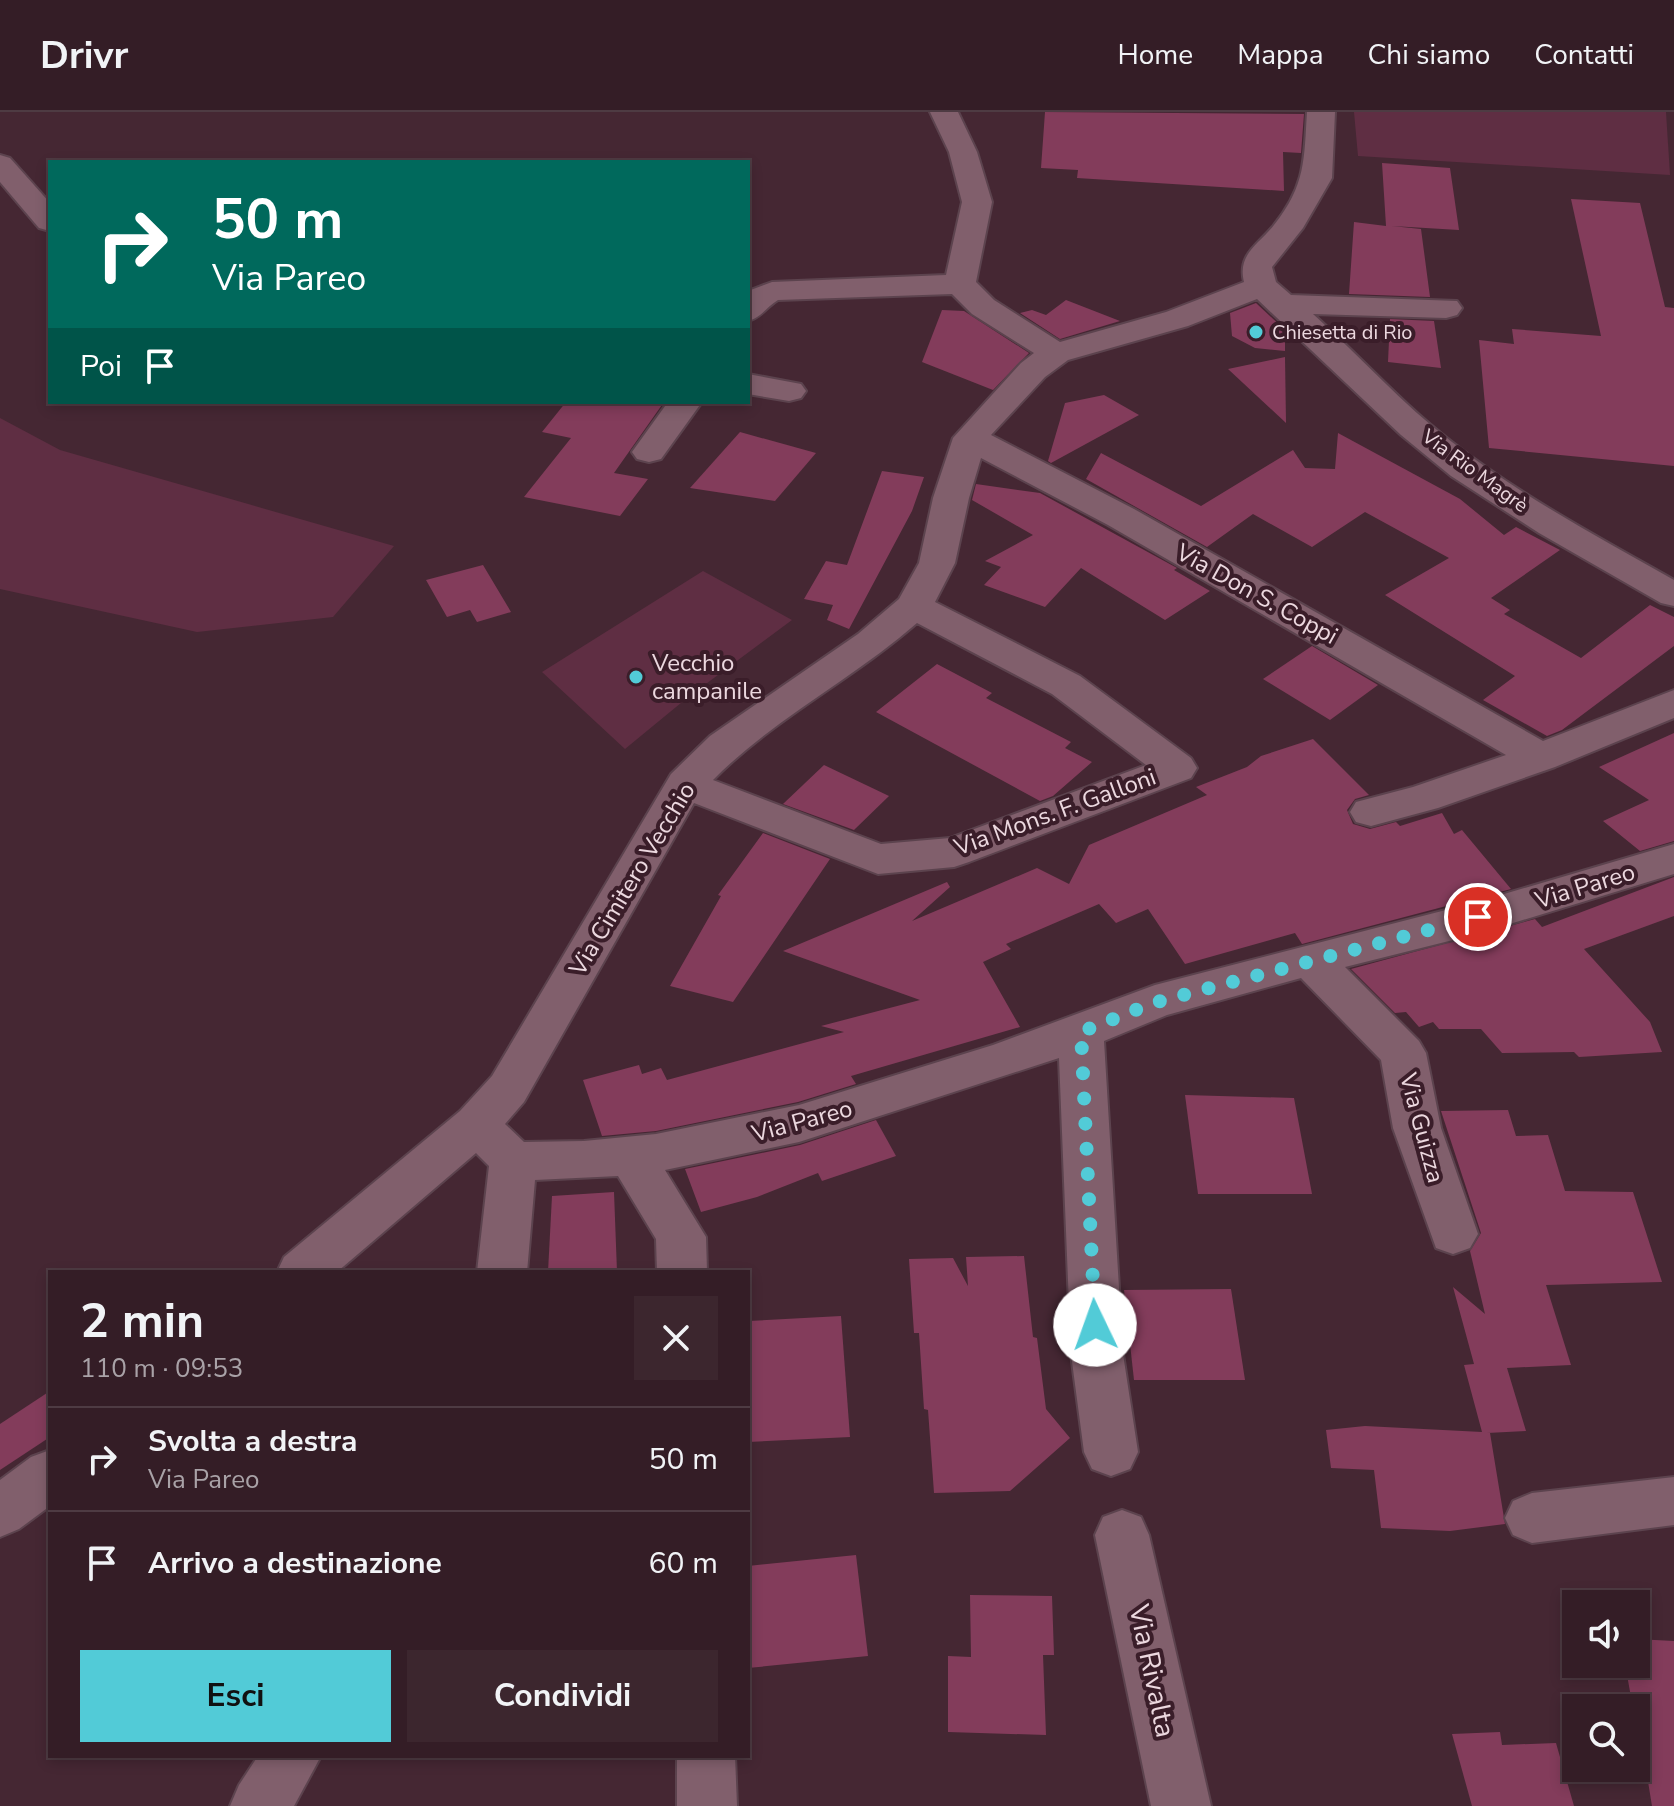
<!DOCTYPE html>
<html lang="it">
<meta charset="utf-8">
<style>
:root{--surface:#341d26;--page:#3c262e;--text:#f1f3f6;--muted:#a9a2a7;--line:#4e3b43;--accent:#52cbd7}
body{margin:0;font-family:"Nunito Sans",sans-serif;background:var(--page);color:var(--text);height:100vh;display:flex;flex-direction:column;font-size:30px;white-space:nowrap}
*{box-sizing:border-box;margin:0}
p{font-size:26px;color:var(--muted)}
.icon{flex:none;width:44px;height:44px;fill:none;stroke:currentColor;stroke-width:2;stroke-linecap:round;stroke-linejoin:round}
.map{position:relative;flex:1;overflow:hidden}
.sheet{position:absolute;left:48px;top:1158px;width:702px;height:488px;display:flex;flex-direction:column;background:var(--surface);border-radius:0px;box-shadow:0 4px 12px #0003,0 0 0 2px var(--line)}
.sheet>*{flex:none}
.guide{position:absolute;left:48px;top:48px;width:702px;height:244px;border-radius:0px;box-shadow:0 4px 12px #0003,0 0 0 2px var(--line);background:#00695c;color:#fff;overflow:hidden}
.buttons{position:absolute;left:1562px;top:1478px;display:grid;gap:16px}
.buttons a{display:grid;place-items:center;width:88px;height:88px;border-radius:0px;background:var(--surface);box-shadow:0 4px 12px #0003,0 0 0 2px var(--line);font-size:40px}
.pin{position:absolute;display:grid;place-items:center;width:68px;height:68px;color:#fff;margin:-34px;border:4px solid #fff;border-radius:50%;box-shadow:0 2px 8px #0007}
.me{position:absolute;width:88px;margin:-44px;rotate:357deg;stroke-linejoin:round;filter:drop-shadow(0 0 6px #0008)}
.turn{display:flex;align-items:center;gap:28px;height:168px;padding:0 32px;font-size:36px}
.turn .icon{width:104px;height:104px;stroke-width:2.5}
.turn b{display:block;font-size:56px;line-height:68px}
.then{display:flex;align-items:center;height:76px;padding:0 32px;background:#0003;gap:16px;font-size:30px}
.round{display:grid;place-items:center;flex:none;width:84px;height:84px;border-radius:0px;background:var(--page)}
.headline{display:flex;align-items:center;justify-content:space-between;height:136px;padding:0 32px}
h1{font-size:48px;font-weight:700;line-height:60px}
.cta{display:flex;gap:16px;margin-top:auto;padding:16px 32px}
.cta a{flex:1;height:92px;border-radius:0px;background:var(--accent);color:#111;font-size:32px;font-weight:700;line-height:92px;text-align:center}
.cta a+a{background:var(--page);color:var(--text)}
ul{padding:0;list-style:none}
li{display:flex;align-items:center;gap:24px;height:104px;padding:0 32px;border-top:2px solid var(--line)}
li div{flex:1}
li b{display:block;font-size:30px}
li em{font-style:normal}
header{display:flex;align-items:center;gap:48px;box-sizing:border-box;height:112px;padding:0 40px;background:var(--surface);border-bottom:2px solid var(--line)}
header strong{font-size:38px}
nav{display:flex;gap:44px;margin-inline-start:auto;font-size:28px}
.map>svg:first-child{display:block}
</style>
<header>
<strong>Drivr</strong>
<nav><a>Home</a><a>Mappa</a><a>Chi siamo</a><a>Contatti</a></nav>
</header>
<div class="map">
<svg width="1674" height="1694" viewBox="0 0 1674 1694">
<rect width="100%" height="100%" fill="#452733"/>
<g fill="#5f2e43">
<polygon points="1354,0 1666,0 1670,63 1358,44"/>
<polygon points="0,306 60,338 394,434 333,505 197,520 0,477"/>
<polygon points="703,459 792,508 687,586 625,637 542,560"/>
</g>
<g fill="#833c5b">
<polygon points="1045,0 1304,2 1301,41 1283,40 1284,79 1077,66 1078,58 1041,56"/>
<polygon points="1382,51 1450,56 1459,118 1392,114 1421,117 1430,185 1349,182 1354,110 1386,114"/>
<polygon points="1571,87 1640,91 1665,195 1674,196 1674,354 1489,336 1479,228 1514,232 1512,217 1601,224"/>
<polygon points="1066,188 1120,209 1060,227 1020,201 1032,198 1046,203"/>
<polygon points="1256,191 1285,218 1285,239 1255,236 1232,224 1230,201"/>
<polygon points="942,198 964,199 1029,241 993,278 922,250"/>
<polygon points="1390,207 1434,209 1441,256 1388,250"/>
<polygon points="1285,245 1286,311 1228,257"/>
<polygon points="1104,283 1139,303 1051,351 1048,349 1065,291"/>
<polygon points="566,290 664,290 614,361 648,367 620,404 524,385 571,326 542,320"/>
<polygon points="740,320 816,341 775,389 690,376"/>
<polygon points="1338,321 1460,387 1504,423 1516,415 1560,438 1491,486 1510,498 1504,502 1581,546 1650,493 1674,505 1674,534 1562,618 1547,624 1483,588 1515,564 1385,483 1449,446 1365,400 1312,435 1253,402 1207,435 1086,367 1101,341 1201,394 1293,338 1305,356 1335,357"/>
<polygon points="882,359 924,365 912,399 849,517 827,508 833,493 804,487 826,449 847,453"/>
<polygon points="976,372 1040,381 1177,456 1174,458 1210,479 1165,508 1081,456 1045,495 984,473 1001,455 985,449 1033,423 972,388"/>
<polygon points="483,453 511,500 477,510 470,498 447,505 426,468"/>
<polygon points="1312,534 1378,573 1330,608 1263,567"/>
<polygon points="937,552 992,581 986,586 1071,630 1065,636 1092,650 1053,684 1040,689 876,600"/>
<polygon points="1674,621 1674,729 1640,739 1603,709 1649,688 1599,655"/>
<polygon points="1313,627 1369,683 1355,687 1347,698 1353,712 1370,717 1396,710 1400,714 1442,701 1454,722 1462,718 1511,777 1302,832 1295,821 1185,852 1148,797 1116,811 1099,792 1006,832 1011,837 983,850 1020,915 851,964 856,972 798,990 656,1019 602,1024 583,968 639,953 642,962 661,956 667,968 844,920 821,914 920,888 783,839 947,770 950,775 912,809 1037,756 1069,772 1089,733 1207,683 1196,675 1247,655 1261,644"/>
<polygon points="824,653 889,684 854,718 783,692"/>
<polygon points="763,721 830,747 733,890 670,874 721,784 718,783"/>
<polygon points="1674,765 1674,804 1584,837 1650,910 1662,940 1579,945 1574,940 1502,941 1481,917 1439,917 1433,910 1419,915 1406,900 1395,901 1351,857 1535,807 1542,815"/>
<polygon points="1185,983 1294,986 1312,1082 1198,1082"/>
<polygon points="1508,998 1516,1024 1548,1023 1565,1079 1633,1080 1662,1170 1546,1173 1571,1253 1507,1256 1526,1319 1487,1321 1490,1321 1505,1412 1450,1419 1381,1416 1374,1358 1331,1356 1326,1318 1365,1314 1482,1320 1464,1253 1474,1252 1453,1175 1485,1202 1470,1139 1481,1121 1441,999"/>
<polygon points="876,1008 896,1044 822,1069 818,1061 757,1085 701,1100 685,1057 800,1033"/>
<polygon points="614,1080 617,1160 548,1160 552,1084"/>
<polygon points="1024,1144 1033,1225 1037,1226 1046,1297 1070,1326 1010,1379 934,1381 928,1298 924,1297 919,1221 914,1221 909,1147 953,1146 968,1174 966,1145"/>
<polygon points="1231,1177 1245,1268 1134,1268 1124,1178"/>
<polygon points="841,1204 850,1325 748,1330 748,1209"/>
<polygon points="50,1279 50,1325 0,1358 0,1312"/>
<polygon points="856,1443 868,1544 748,1556 748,1454"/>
<polygon points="970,1483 1052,1484 1054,1543 1043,1543 1046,1623 948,1620 948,1544 971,1545"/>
<polygon points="1636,1527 1674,1529 1674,1694 1652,1694 1636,1596 1633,1596 1625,1552 1636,1552"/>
<polygon points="1500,1620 1502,1633 1556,1631 1574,1694 1472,1694 1452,1622"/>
</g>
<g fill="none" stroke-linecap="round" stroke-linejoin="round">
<g stroke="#5c434e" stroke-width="4">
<g id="minor">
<path d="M930 0H958L977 40 992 90 976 170 994 188 1060 230 1166 200 1244 170C1237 142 1259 132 1274 113 1306 73 1304 47 1307 0H1335L1332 66 1303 116 1272 155 1276 170 1291 183 1457 189 1462 196 1457 203 1446 206 1313 202C1360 244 1402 292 1452 330 1521 384 1598 425 1674 468V494L1661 491 1539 421 1451 364 1401 323 1257 187 1188 214 1068 248 1045 265 991 323 1134 397 1543 629 1674 578V606L1555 655 1438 696 1371 714 1356 710 1350 700 1356 690 1413 675 1506 643 1108 413 981 346 969 386 955 451 935 490 1080 564 1191 646 1197 656 1191 666 969 750 954 755 878 762 694 691 524 990 505 1012 524 1030 584 1029 656 1022 799 993 993 933 1155 873 1477 790 1674 732V762L1477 822 1345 855 1419 929 1426 941 1441 1016 1478 1122 1470 1136 1453 1142 1436 1136 1393 1016 1381 948 1301 866 1167 903 1104 929 1123 1242 1138 1340 1130 1357 1111 1364 1092 1357 1084 1340 1071 1242 1059 946 799 1030 665 1058 706 1125 707 1160H657L656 1127 618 1064 535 1068 527 1160H477L489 1054 476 1041 337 1160H277L284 1145 460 999 492 964 671 662 710 624 858 522 899 487 919 451 933 386 953 326 1021 251 1034 241 972 202 952 182 778 188C766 195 762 205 748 209V179L772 170 946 163 962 90 949 40ZM917 511 1052 582 1146 653 950 726 881 732 713 668C773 607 853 567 917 511Z"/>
<polygon points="0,43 10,46 50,91 50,119 39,116 0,70"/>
<polygon points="748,262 801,272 806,279 801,286 789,289 748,282"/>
<polygon points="668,290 702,290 661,347 649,350 637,347 632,340"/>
<polygon points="50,1338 50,1394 19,1417 0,1425 0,1368 31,1345"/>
<polygon points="1674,1365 1674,1413 1532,1431 1513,1423 1505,1406 1513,1389 1532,1381"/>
<polygon points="1122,1398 1141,1405 1149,1423 1211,1694 1151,1694 1095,1423 1103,1405"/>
<polygon points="258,1644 321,1644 294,1694 230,1694 239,1673"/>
<polygon points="677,1644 735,1644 737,1694 677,1694"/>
</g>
</g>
<use href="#minor" fill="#815f6c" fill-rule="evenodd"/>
</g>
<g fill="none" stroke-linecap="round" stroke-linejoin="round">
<polyline stroke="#52cbd7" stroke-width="14" stroke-dasharray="0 25.2" points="1095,1213 1081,920 1153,891 1478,805"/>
</g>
<g fill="#52cbd7" stroke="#3a1d29" stroke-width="3">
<circle cx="1256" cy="220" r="8"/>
<circle cx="636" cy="565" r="8"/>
</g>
<g text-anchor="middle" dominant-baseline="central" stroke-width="8" stroke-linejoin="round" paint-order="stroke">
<g font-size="20" fill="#ecd8df" stroke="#3a1d29" text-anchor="start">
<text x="1272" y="220">Chiesetta di Rio</text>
</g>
<g font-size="20" fill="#ecd8df" stroke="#3a1d29">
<text transform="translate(1475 359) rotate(36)">Via Rio Magrè</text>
</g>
<g font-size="24" fill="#ecd8df" stroke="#3a1d29">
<text transform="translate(1257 482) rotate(29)">Via Don S. Coppi</text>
<text transform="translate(1055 700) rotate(-20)">Via Mons. F. Galloni</text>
<text transform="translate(632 767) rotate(-59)">Via Cimitero Vecchio</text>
<text transform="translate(1585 774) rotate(-17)">Via Pareo</text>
<text transform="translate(802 1009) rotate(-15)">Via Pareo</text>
<text transform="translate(1422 1016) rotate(75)">Via Guizza</text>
</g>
<g font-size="24" fill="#ecd8df" stroke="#3a1d29" text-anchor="start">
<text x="652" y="551">Vecchio<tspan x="652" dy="28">campanile</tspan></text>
</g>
<g font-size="28" fill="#ecd8df" stroke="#3a1d29">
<text transform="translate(1152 1559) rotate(78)">Via Rivalta</text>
</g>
</g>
</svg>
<div class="buttons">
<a><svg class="icon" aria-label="sound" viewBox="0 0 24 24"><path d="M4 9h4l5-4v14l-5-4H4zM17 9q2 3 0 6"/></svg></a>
<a><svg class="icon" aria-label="search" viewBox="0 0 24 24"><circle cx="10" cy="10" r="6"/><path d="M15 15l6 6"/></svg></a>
</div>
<div class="pin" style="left:1478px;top:805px;background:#d93025"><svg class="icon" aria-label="arrive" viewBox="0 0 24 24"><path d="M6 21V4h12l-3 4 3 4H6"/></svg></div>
<svg class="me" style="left:1095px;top:1213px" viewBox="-20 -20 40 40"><circle r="19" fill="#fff"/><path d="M0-13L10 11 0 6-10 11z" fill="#52cbd7"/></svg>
<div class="guide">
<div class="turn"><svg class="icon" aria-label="right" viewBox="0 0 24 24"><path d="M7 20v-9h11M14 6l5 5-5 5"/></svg><div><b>50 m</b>Via Pareo</div></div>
<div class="then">Poi<svg class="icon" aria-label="arrive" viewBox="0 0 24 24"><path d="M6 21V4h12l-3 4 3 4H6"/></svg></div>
</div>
<section class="sheet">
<div class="headline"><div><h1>2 min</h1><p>110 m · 09:53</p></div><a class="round"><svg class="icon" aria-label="close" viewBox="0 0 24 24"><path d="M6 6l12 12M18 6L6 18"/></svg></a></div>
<ul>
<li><svg class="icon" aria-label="right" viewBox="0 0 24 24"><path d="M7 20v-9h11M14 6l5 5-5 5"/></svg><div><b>Svolta a destra</b><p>Via Pareo</p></div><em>50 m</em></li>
<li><svg class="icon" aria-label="arrive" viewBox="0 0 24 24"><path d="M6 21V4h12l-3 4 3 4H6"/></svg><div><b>Arrivo a destinazione</b></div><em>60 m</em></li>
</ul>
<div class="cta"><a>Esci</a><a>Condividi</a></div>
</section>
</div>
